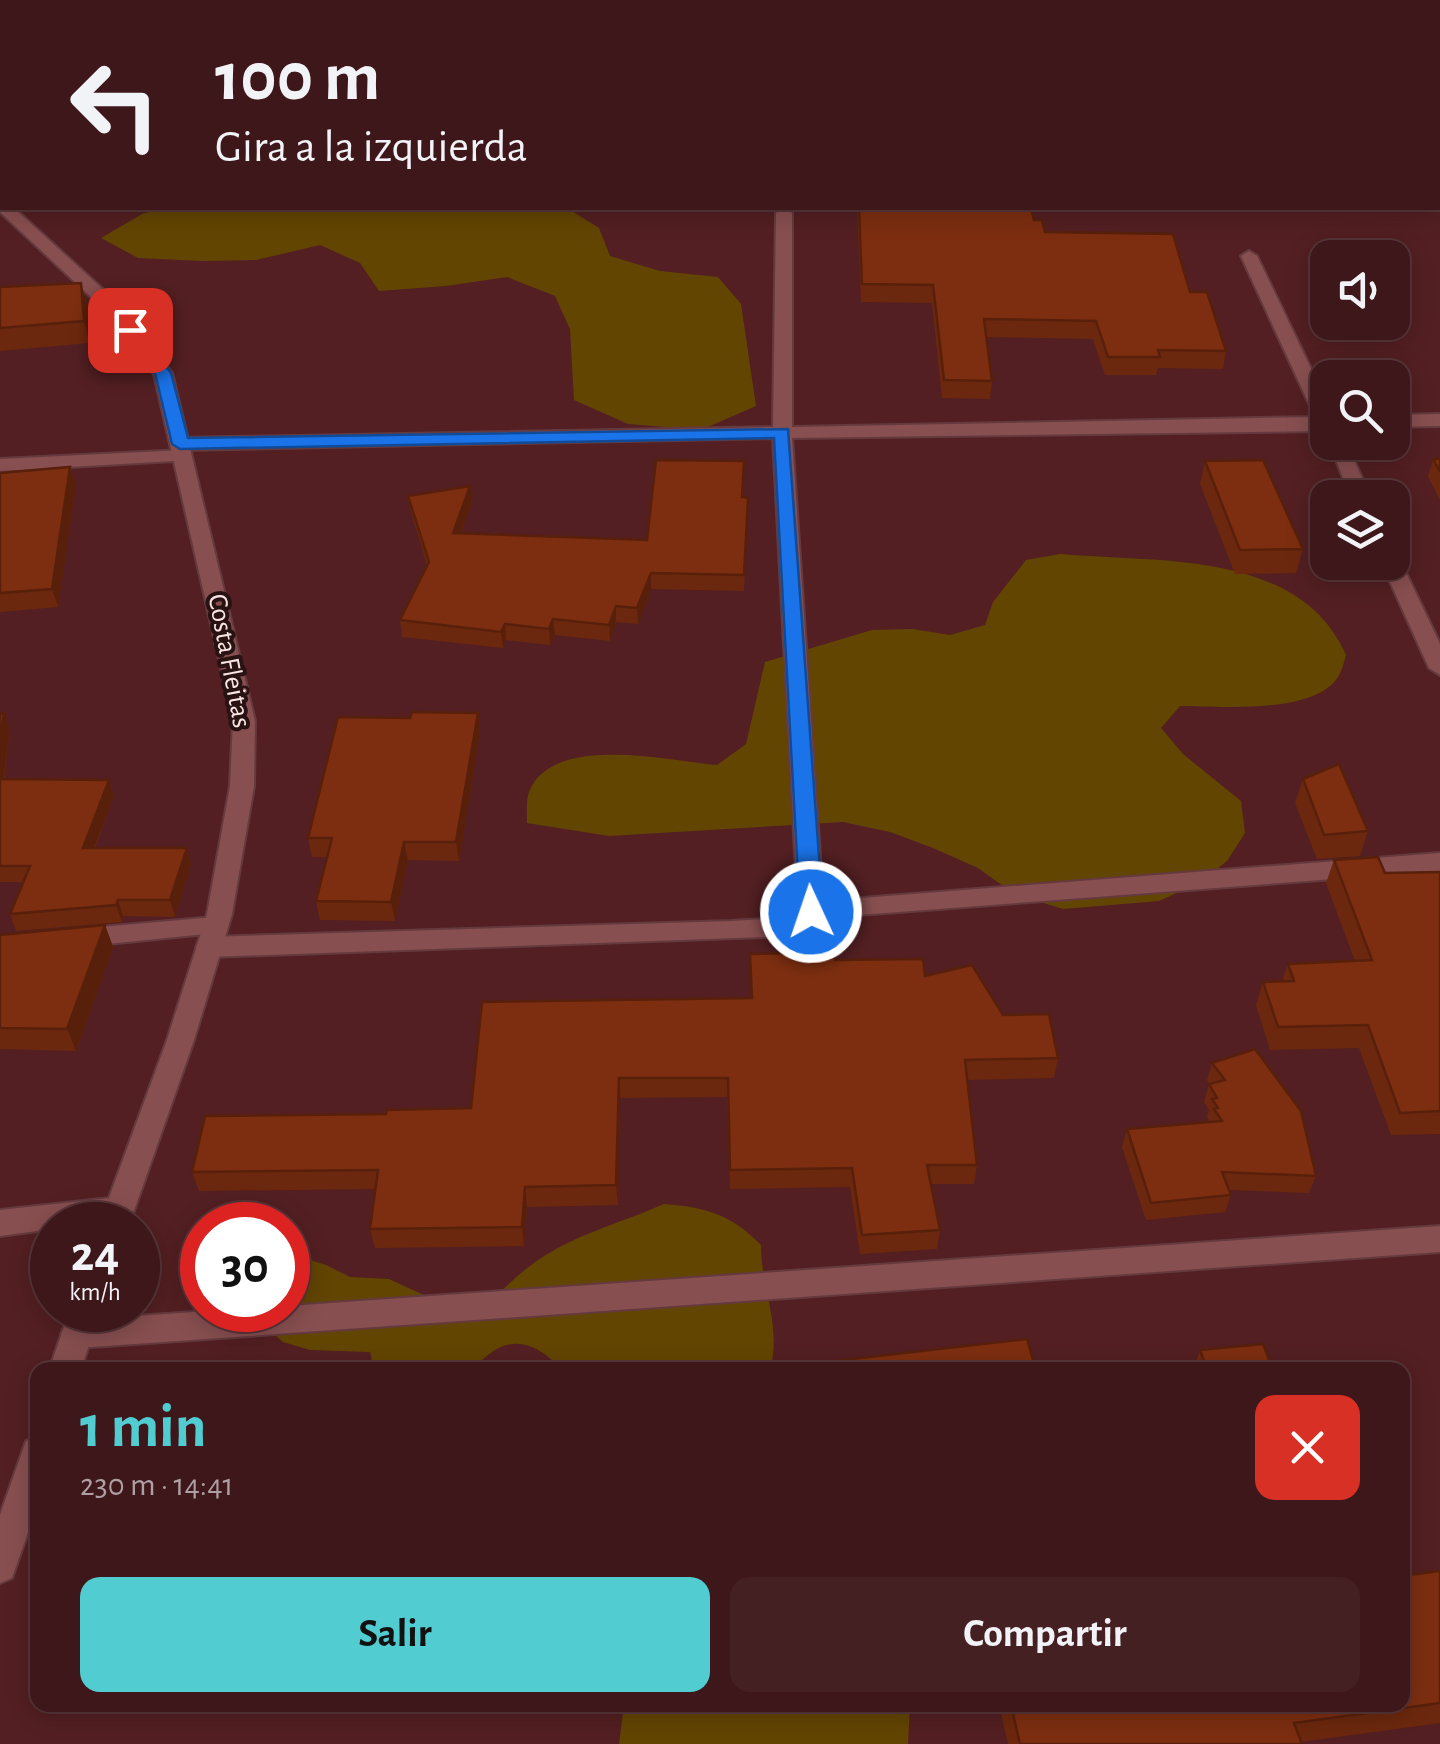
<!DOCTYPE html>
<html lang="es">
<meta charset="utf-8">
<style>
:root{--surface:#3e171a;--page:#452023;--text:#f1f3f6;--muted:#ad9fa2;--line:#573639;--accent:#51ccd1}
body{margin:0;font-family:"Alegreya Sans",sans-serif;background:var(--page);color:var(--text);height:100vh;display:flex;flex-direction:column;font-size:38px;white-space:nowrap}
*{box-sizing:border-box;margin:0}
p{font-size:32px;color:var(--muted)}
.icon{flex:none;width:55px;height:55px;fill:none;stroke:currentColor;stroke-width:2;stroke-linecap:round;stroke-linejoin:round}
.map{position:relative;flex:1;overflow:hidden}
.drawer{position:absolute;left:30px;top:1362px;width:1380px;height:350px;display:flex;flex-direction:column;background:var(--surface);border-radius:20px;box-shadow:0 5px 25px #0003,0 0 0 2px var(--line)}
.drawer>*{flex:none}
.guide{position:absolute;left:0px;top:0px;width:1440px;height:210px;box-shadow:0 5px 25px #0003,0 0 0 2px var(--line);background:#3e171a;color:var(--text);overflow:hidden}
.tools{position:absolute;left:1310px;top:240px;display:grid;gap:20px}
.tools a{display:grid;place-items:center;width:100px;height:100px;border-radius:20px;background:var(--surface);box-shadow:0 5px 25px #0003,0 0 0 2px var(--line);font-size:50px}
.speed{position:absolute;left:30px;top:1202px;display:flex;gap:20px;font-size:50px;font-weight:700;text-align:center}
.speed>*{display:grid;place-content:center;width:130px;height:130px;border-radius:50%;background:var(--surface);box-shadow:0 5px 25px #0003,0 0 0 2px var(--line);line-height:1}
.speed small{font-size:25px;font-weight:400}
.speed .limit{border:15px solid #d22;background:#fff;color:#111}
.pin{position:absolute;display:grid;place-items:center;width:85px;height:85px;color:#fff;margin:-42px;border-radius:20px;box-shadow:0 5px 15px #0006}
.me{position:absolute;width:110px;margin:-55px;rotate:357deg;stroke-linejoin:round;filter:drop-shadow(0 0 8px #0008)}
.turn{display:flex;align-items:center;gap:35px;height:210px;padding:0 50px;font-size:45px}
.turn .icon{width:130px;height:130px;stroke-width:2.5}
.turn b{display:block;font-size:70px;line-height:85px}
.round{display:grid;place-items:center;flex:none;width:105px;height:105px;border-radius:20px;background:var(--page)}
.head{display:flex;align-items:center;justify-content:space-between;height:170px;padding:0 50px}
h1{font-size:60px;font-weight:600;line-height:75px;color:var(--accent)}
.primary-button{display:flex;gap:20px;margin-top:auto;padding:20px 50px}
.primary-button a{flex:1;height:115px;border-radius:20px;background:var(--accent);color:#111;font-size:40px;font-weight:600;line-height:115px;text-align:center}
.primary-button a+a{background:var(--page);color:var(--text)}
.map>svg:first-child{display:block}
</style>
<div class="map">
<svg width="1440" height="1744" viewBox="0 0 1440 1744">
<rect width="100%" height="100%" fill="#531f22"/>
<g fill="#634502">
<polygon points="165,208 567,208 599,228 610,256 660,271 718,277 741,304 756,406 701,430 628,424 574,400 570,329 555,296 507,277 446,286 379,291 360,263 320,245 256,260 202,261 138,258 101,238 142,214"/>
<path d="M1060 554C1157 563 1299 549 1346 655 1344 662 1342 671 1338 677 1314 715 1219 706 1180 706L1161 728 1183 754 1241 801 1245 833 1227 861 1199 883 1159 901 1063 909 1014 894 978 868 933 848 890 832 843 822 609 836 527 823C527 814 526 800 529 792 552 733 668 761 717 765L746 744 765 662 872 630 912 629 950 635 985 625 993 602 1026 560Z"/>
<path d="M664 1204C706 1207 732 1215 761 1245 761 1289 782 1326 770 1370H562C531 1336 503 1334 473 1370H374L370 1352 310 1350 283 1342 246 1310H288V1253L326 1265 350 1277 389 1279 439 1302 496 1297C549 1239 597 1233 664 1204Z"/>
<polygon points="624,1705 910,1705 908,1744 619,1744"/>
</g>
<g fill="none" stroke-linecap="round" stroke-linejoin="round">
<g stroke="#653a3f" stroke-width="4">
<g id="service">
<polygon points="964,0 976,0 977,2 965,2"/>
<rect x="0" y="30" width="2" height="8"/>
<polygon points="215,917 223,919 227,925 223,931 215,933 78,947 70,944 66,938 70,932 78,929"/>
</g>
</g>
<g stroke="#653a3f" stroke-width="4">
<g id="minor">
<polygon points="784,208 792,213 792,427 1315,417 1241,256 1249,251 1257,256 1328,404 1328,431 792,438 823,901 1440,853 1440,871 832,917 765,937 209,957 200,954 196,947 200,940 209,937 732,921 765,919 798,909 773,438 180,450 170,444 180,438 773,427 776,213"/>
<polygon points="1440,414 1440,426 1392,427 1392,415"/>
<polygon points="1328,440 1346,442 1371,498 1351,498"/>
<polygon points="184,450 191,452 191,460 0,471 0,459"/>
<polygon points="1392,556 1401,562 1440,644 1440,675 1429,668 1381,562 1392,562"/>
<polygon points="119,1197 129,1200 134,1209 129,1218 89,1225 52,1225 52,1229 0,1236 0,1210"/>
<polygon points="1440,1226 1440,1252 77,1348 66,1344 61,1334 66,1324 77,1320 224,1310 288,1310 288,1306"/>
</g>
</g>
<g stroke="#653a3f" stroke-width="4">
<g id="secondary">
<polygon points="0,204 14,208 119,304 172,373 255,721 254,786 232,914 194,1040 129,1225 99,1225 167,1040 207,914 230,786 233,721 154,374 107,312 0,212"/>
<polygon points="70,1310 100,1310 81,1370 49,1370"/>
<polygon points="38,1437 38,1504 12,1578 0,1583 0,1515 26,1441"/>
</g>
</g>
<use href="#service" fill="#884f50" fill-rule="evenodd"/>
<use href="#minor" fill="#884f50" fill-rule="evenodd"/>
<use href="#secondary" fill="#884f50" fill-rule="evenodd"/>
</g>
<g fill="#6c280e">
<polygon points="1307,0 1440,0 1440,210 1438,206 1438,2 1308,2"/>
<polygon points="857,208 1031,208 1034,220 1045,232 1190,292 1226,351 1223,369 1158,368 1156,375 1105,375 1093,339 986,337 992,381 990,399 942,398 932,303 861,302"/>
<polygon points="0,287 87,305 90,343 0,351"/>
<polygon points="1433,459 1440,459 1440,500 1428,476"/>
<polygon points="1205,461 1303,549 1296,573 1235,574 1200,484"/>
<polygon points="70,467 76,485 58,607 0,612 0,473"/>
<polygon points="408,496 472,501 461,533 647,540 742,497 748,498 744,591 651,589 638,624 616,622 610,641 555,635 550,645 506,640 503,648 402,637 400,620 427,565 411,512"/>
<polygon points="478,713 480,732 459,861 408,860 395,921 320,920 316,901 327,857 312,857 308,838 410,718"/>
<polygon points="0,714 10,729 4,779 114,796 95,848 191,864 175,917 123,916 122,922 16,931 10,914 23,882 0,882"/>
<polygon points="1303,779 1368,831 1360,856 1317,859 1295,803"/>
<polygon points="1334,860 1385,873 1440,872 1440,1134 1391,1135 1359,1048 1270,1050 1256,1005 1263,982 1282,982 1288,964 1355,961 1326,883"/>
<polygon points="105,925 113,947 76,1051 0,1049 0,935"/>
<polygon points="750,954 835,960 925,976 1003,1015 1058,1058 1054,1078 967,1080 977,1165 974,1184 931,1184 940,1230 937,1249 860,1254 850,1187 730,1189 727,1097 620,1098 618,1205 527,1207 524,1246 375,1248 370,1229 376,1189 199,1191 192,1172 386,1114 471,1108 751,998"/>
<polygon points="1212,1063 1316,1176 1309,1193 1229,1190 1231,1195 1225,1212 1146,1220 1122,1147 1127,1129 1210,1122 1207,1117 1209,1110 1204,1102 1209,1084 1207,1080"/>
<polygon points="1200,1350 1273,1370 1199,1370 1196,1362"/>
<polygon points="1440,1571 1440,1723 1301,1742 1302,1744 1008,1744 999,1705 1402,1705"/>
</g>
<g fill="#58200b">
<polygon points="0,127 2,127 2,141 0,142"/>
<polygon points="81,283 87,305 90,343 84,321"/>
<polygon points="70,467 76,485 58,607 52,589"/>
<polygon points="470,486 472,501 455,549 453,533"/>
<polygon points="651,573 651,589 638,624 637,608"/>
<polygon points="616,606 616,622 610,641 609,625"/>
<polygon points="553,619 555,635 550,645 549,629"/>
<polygon points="505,624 506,640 503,648 501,632"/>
<polygon points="4,713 10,729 1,795 0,791 0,744"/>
<polygon points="478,713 480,732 459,861 456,842"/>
<polygon points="109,780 114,796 88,864 83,848"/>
<polygon points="404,842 408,860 395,921 391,902"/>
<polygon points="187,848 191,864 175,917 170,900"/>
<polygon points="118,900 123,916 122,922 116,905"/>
<polygon points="105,925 113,947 76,1051 67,1029"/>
<polygon points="619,1078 620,1098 618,1205 616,1185"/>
<polygon points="525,1187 527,1207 524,1246 522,1227"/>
</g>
<g fill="#7d2e10" stroke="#58200b" stroke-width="2.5">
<polygon points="542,0 748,0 748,2 541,2"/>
<polygon points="1317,0 1440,0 1440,181 1438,176 1438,2 1318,2"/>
<rect x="0" y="91" width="2" height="36"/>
<polygon points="859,208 1031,208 1034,220 1042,220 1045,232 1173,234 1190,292 1207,292 1226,351 1158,350 1160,357 1108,357 1096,321 984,319 992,381 944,380 933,285 862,284"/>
<polygon points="81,283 84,321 0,328 0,287"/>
<polygon points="1433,459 1440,459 1440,472"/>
<polygon points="656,460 744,461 742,497 748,498 744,575 651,573 637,608 616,606 609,625 553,619 549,629 505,624 501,632 400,620 429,562 408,496 470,486 453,533 647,540"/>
<polygon points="1263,460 1303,549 1240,550 1205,461"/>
<polygon points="70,467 52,589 0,593 0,473"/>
<polygon points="412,712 478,713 456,842 404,842 391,902 316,901 332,838 308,838 338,717 410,718"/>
<polygon points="4,713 0,744 0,714"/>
<polygon points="1339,764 1368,831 1324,835 1303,779"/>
<polygon points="0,779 109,780 83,848 187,848 170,900 118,900 116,905 10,914 30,866 0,866"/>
<polygon points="1378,857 1385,873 1440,872 1440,1111 1400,1113 1368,1025 1278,1027 1263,982 1294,981 1288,964 1372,960 1334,860"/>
<polygon points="105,925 67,1029 0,1028 0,935"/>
<polygon points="834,952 835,960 923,959 925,976 972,965 1003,1015 1049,1014 1058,1058 965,1060 977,1165 927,1165 940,1230 862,1235 852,1168 730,1170 728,1078 619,1078 616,1185 525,1187 522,1227 370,1229 378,1170 192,1172 205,1116 386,1114 387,1110 471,1108 482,1002 752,998 750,954"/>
<polygon points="1255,1049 1301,1111 1316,1176 1222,1172 1231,1195 1151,1203 1127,1129 1222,1121 1214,1109 1218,1108 1212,1099 1217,1098 1209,1084 1225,1080 1212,1063"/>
<polygon points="1027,1339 1036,1370 836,1370 834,1361"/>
<polygon points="1263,1344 1273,1370 1207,1370 1200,1350"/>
<polygon points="1440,1571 1440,1703 1294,1723 1302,1744 1020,1744 1011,1705 1402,1705 1402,1576"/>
</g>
<polygon fill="#1a73e8" stroke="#114b97" stroke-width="2.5" points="124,326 135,326 171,373 188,438 788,429 823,912 819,917 803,917 800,912 774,438 180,449 172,444 155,373 121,330"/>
<g text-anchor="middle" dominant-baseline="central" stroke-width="8" stroke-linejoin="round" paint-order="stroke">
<g font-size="28" fill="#fae5e5" stroke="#291212">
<text transform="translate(229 661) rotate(79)">Costa Fleitas</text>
</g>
</g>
</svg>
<div class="tools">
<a><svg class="icon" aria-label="sound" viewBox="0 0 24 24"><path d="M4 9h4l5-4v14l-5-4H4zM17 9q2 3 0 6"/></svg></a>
<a><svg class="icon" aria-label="search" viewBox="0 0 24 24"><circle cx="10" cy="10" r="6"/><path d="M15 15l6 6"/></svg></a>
<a><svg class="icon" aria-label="layers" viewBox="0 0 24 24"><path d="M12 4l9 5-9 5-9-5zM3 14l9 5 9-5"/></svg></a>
</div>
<div class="speed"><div>24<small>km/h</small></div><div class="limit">30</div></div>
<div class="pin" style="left:130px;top:330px;background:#d93025"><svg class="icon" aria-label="arrive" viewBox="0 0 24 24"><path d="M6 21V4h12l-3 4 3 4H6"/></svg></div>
<svg class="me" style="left:811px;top:912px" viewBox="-20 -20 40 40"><circle r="17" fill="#1a73e8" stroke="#fff" stroke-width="3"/><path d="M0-11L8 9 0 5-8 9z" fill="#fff"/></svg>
<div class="guide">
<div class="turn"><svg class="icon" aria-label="left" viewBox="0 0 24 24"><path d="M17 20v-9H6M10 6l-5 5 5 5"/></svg><div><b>100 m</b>Gira a la izquierda</div></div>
</div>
<section class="drawer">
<div class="head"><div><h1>1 min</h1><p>230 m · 14:41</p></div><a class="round" style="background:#d93025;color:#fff"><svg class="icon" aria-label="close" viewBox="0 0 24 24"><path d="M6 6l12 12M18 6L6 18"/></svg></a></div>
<div class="primary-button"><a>Salir</a><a>Compartir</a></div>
</section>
</div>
